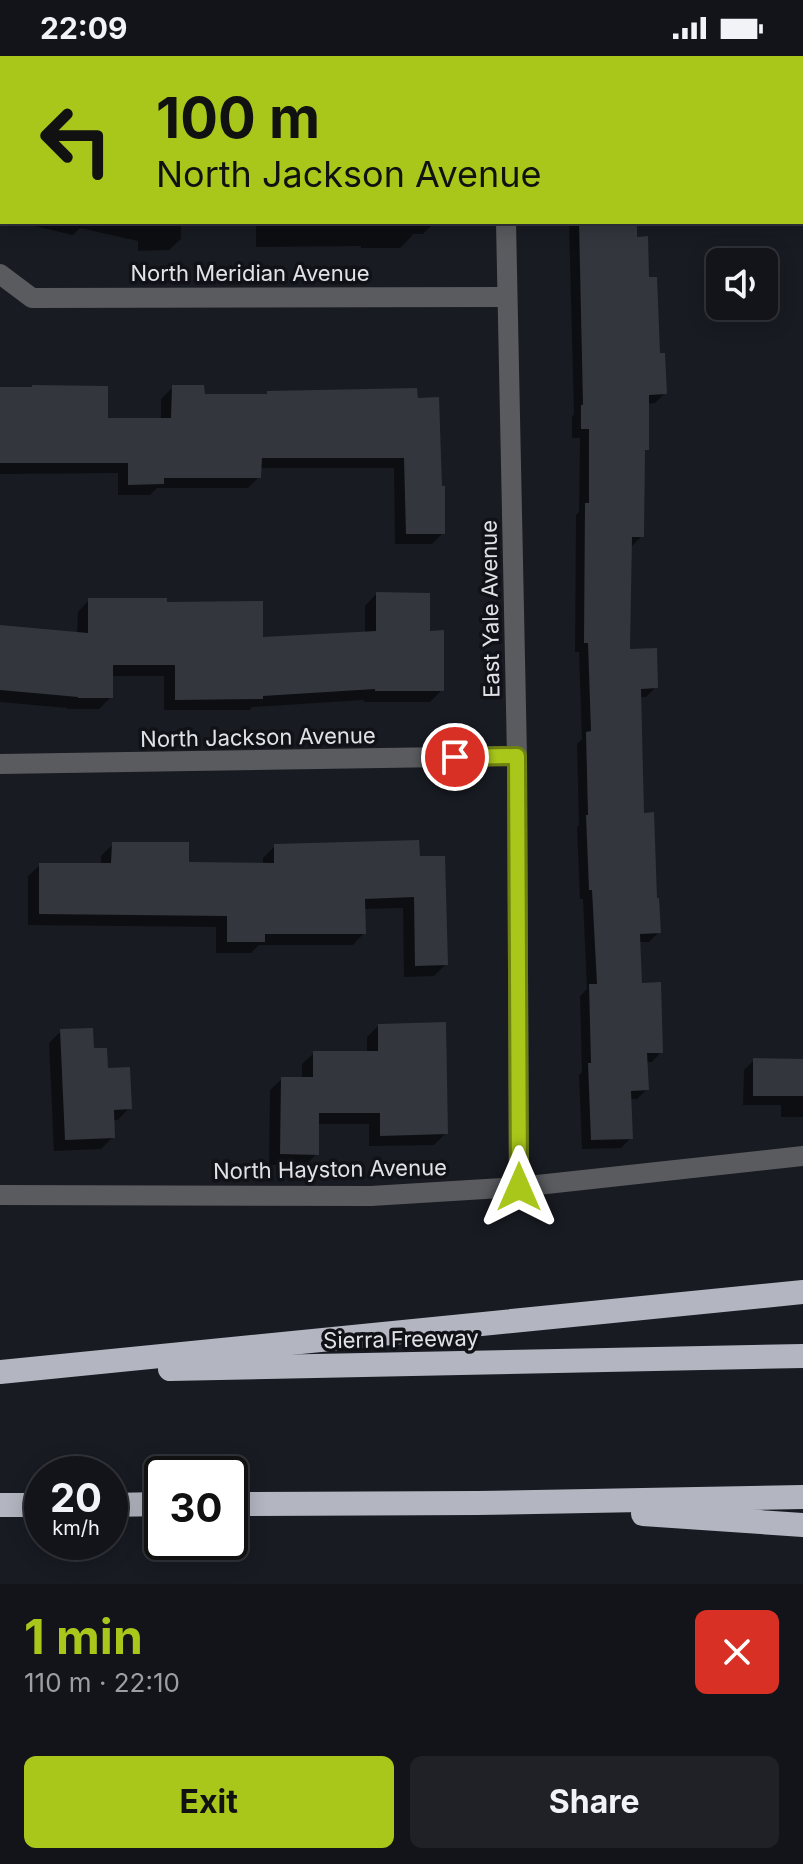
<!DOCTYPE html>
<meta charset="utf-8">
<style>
:root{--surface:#12141a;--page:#1f2127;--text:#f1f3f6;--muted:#9c9ea2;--line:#313339;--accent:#a9c71a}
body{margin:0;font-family:Inter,sans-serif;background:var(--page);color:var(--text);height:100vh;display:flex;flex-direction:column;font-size:30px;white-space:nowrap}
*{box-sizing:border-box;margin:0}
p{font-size:26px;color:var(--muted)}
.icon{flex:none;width:44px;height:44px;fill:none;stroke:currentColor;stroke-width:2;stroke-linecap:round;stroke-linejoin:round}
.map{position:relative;height:1528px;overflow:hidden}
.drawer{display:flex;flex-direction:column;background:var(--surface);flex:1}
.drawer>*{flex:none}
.guide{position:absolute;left:0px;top:0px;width:804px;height:168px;box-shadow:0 4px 20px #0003,0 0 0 2px var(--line);background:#a9c71a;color:#111;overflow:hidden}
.tools{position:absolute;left:706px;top:192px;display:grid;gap:16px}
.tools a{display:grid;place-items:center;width:72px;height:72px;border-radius:12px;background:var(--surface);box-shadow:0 4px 20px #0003,0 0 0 2px var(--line);font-size:40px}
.speed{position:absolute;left:24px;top:1400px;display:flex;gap:16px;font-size:40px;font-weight:700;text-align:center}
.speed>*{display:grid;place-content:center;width:104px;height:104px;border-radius:50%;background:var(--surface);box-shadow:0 4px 20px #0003,0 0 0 2px var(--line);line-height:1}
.speed small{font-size:20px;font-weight:400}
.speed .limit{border:4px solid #111;border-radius:12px;background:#fff;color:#111}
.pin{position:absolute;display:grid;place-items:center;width:68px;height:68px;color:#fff;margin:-34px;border:4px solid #fff;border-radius:50%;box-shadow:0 2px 8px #0007}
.me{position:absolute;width:88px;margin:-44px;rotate:0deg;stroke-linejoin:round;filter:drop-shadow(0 0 6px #0008)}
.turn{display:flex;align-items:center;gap:28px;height:168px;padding:0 24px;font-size:36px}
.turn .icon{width:104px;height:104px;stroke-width:2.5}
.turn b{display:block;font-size:56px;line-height:68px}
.round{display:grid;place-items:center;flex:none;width:84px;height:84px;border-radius:12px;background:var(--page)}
.headline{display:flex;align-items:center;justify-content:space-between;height:136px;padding:0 24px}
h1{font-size:48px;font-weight:700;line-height:60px;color:var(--accent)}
.primary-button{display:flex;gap:16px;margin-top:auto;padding:16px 24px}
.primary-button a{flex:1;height:92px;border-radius:12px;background:var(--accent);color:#111;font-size:32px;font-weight:700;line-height:92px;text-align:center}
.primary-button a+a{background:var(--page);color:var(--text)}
.status{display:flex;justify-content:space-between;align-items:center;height:56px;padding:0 40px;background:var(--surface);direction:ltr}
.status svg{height:22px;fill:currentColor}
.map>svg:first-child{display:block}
</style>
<div class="status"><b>22:09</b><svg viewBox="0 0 49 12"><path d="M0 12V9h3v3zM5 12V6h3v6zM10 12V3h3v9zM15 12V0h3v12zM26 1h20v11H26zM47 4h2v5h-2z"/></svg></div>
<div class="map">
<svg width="803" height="1528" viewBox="0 0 803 1528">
<rect width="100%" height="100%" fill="#181b22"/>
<g fill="#0007">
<rect x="568" y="0" width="50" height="2"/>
<polygon points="773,0 803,0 803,98 802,2 773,2"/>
<polygon points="0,92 2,93 2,163 0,162"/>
<polygon points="17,166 181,166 181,183 169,194 138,195 138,185 80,172 73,179"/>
<polygon points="256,166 435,166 423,178 412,178 412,180 400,192 361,192 361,190 256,191"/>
<polygon points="569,166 635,166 635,183 647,223 665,337 655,347 647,348 647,393 643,397 642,480 632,490 630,490 628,595 656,631 646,641 639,641 642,759 659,876 649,886 638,886 640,929 661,996 652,1006 646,1006 647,1033 637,1043 629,1043 631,1082 621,1092 582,1093 579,1019 582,1016 580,940 587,933 583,843 580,843 577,771 579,769 577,688 582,683 579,596 575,596 576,459 579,456 580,382 572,382 572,361 574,358"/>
<polygon points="173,331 203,340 264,340 268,337 415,334 443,477 432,488 395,488 394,412 259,412 259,421 248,432 157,432 150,439 118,439 118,417 0,418 0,332 106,364 161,364 161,343"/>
<polygon points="376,538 428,577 442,634 430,646 364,646 364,644 252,651 250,654 164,654 164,620 111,620 111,641 99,653 67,653 67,652 0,646 0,571 77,578 78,556 89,544 165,548 261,583 365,578 365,550"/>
<polygon points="113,788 187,808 263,809 263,802 275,790 418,802 446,908 434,920 404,921 403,852 364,853 364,877 353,889 259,889 251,897 216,897 216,871 28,869 28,820 40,809 101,809 101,800"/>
<polygon points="378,970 446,1077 434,1089 369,1090 369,1068 317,1068 317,1098 305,1109 269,1109 270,1034 282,1023 302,1023 302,1008 314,997 367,997 367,981"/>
<polygon points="61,975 92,994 129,1052 118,1064 112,1064 113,1081 101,1093 54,1095 49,987"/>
<polygon points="754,1004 803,1005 803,1061 781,1061 781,1049 743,1049 744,1014"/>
</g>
<g fill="#33363d">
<polygon points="579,166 637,166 637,181 648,180 649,221 657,221 660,297 665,297 667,338 649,339 649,394 645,394 644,481 632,481 630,593 657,592 658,632 641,633 644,757 654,756 657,842 659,842 661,877 640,878 642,927 661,926 663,997 647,997 649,1034 631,1035 633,1083 591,1084 588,1007 591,1007 589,928 597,928 592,834 589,834 586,759 588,759 586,676 591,675 588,587 584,587 585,447 589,447 589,373 581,373 581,349 583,349"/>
<polygon points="32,329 108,330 108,362 171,362 172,329 204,329 205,338 267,338 267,335 417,332 418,342 439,341 442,430 445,430 445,478 406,478 404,402 262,402 261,422 164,422 164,428 128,429 128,407 0,407 0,331 32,331"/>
<polygon points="376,536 430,537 430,575 444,574 444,635 375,635 375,633 263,640 263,643 175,644 175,609 113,609 113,642 78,642 78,641 0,634 0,569 88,577 88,542 167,542 167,546 263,545 263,581 376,575"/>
<polygon points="419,784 420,800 445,800 448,909 415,910 414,841 365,843 366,878 265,878 265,886 227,886 227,860 39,858 39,807 111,807 112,786 189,786 189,806 274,807 274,788"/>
<polygon points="446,966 448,1078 380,1080 380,1057 319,1057 319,1099 280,1098 281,1021 313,1021 313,995 378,995 378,968"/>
<polygon points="93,972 94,992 107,992 108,1012 130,1011 132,1053 114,1054 115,1082 65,1084 60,973"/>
<polygon points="753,1002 803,1003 803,1040 753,1040"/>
</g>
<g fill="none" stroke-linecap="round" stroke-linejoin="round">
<g stroke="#5a5b5f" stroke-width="20">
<polyline points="505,0 505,2"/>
<polyline points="506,166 517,700 519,1131"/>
<polyline points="0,218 32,242 507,241"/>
<polyline points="0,708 517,700"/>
<polyline points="0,1139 371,1140 519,1131 803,1100"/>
</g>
<g stroke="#b3b6c0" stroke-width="24">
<polyline points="170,1313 803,1300"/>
<polyline points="0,1316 803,1236"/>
<polyline points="230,1448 477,1447 803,1441"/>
<polyline points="0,1449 42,1449"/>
<polyline points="110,1449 162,1448"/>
<polyline points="643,1458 803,1469"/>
</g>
</g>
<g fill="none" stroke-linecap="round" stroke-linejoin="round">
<g stroke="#6e8111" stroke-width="20">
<polyline id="route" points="455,701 517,700 519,1131"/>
</g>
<use href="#route" stroke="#a9c71a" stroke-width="14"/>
</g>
<g text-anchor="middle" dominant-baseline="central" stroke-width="7" stroke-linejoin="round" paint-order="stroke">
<g font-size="22" fill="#e0e2e7" stroke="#101218">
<text x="250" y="217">North Meridian Avenue</text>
<text transform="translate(490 553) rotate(-91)">East Yale Avenue</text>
<text transform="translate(258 681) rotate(-1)">North Jackson Avenue</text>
<text transform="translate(330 1113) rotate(-1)">North Hayston Avenue</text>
<text transform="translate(401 1283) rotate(-1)">Sierra Freeway</text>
</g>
</g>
</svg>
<div class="tools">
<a><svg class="icon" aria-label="sound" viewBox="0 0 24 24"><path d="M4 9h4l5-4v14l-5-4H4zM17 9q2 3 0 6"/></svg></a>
</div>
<div class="speed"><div>20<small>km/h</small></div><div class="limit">30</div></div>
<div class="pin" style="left:455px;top:701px;background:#d93025"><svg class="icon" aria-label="arrive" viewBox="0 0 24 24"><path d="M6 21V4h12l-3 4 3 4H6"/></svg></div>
<svg class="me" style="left:519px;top:1131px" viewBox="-20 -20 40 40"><path d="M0-17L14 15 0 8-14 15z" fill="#a9c71a" stroke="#fff" stroke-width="4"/></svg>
<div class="guide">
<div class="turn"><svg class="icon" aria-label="left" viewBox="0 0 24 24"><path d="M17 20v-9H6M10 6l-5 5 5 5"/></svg><div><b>100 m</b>North Jackson Avenue</div></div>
</div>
</div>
<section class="drawer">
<div class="headline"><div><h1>1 min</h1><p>110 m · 22:10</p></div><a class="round" style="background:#d93025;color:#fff"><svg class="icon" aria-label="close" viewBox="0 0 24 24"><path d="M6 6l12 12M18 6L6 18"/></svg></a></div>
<div class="primary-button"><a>Exit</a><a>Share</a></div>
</section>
